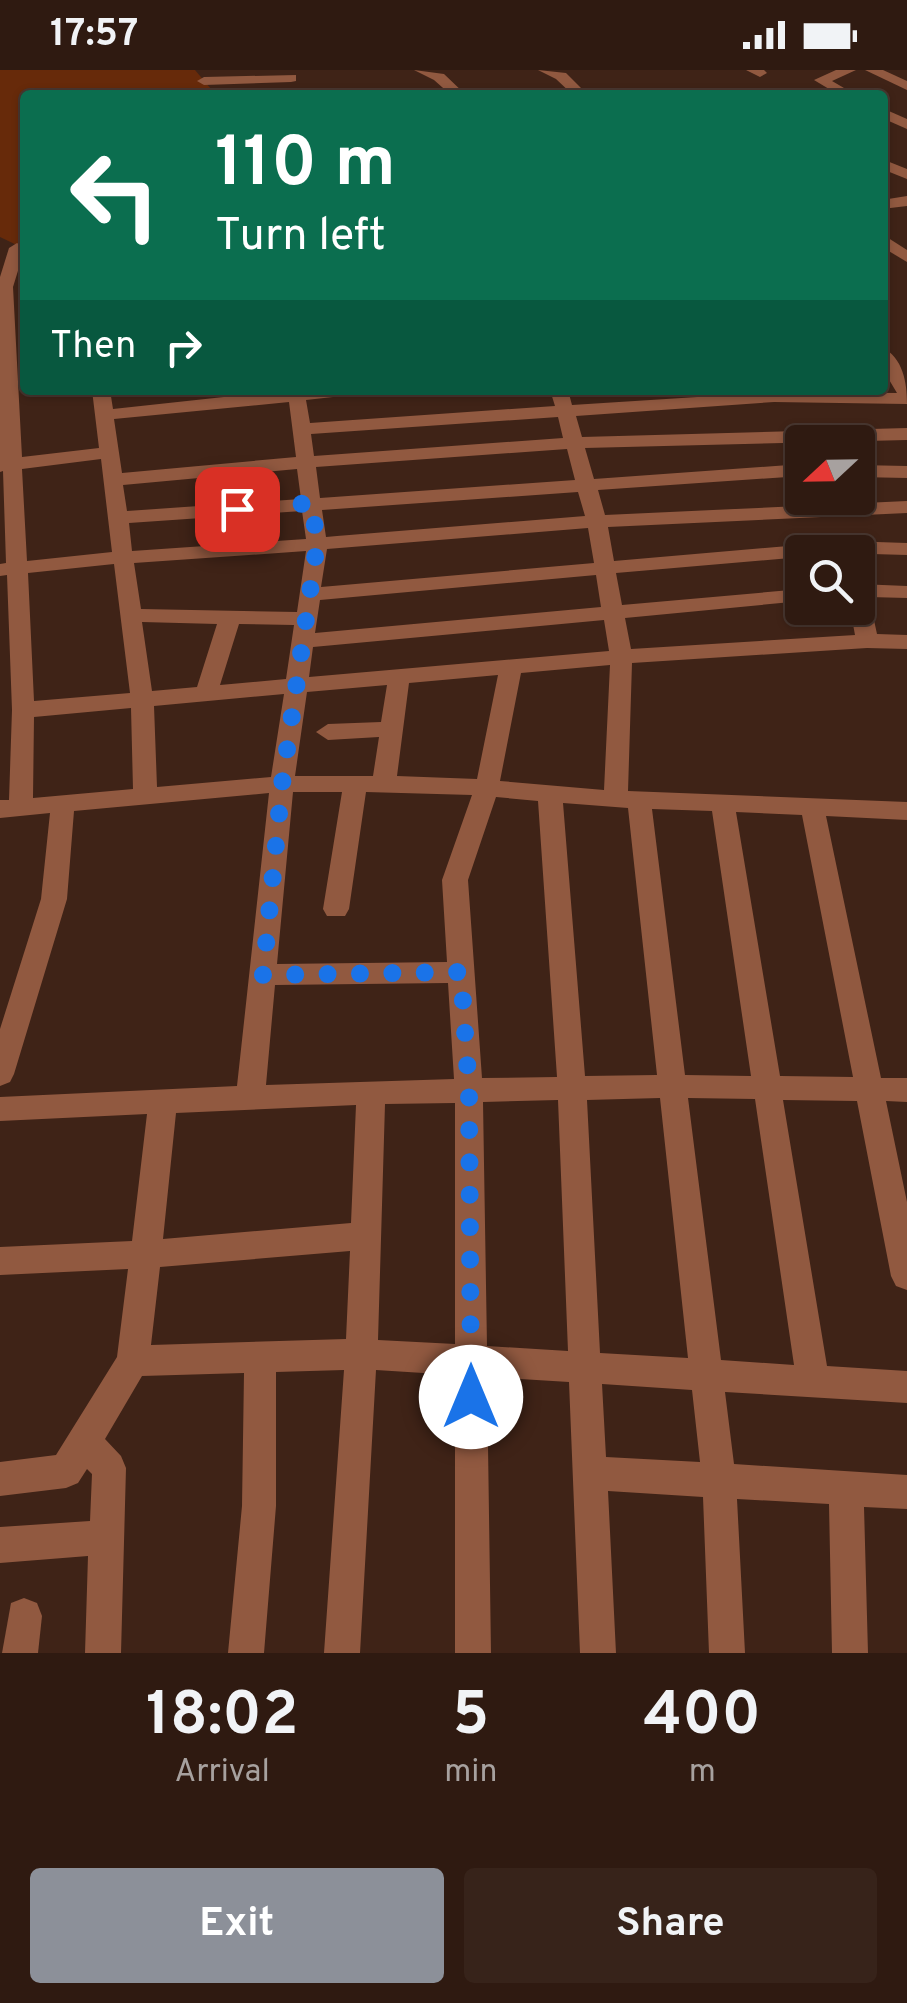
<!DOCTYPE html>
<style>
:root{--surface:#2f1a11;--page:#37231a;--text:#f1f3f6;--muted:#a7a19f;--line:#4a3831;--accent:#8c9099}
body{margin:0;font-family:Overpass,sans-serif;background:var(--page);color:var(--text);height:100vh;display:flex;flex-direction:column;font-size:38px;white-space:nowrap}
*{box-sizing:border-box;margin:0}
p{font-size:32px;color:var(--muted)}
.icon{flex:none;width:55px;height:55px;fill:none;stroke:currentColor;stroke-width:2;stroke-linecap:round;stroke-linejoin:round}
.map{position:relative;height:1583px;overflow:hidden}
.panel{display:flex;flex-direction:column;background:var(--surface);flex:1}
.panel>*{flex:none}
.banner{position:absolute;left:20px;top:20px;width:868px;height:305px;border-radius:10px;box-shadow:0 2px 8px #0004,0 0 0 2px var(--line);background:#0b6e4f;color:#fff;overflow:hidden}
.needle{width:65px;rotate:248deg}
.tools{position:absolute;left:785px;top:355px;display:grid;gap:20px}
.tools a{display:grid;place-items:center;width:90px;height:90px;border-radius:10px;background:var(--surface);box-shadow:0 2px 8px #0004,0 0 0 2px var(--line);font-size:50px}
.pin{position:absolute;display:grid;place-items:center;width:85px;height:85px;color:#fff;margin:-42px;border-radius:20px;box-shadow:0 5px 15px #0006}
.me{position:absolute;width:110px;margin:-55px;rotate:0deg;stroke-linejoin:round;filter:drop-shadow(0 0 8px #0008)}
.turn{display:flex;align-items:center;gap:35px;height:210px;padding:0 30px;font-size:45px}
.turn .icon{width:130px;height:130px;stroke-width:2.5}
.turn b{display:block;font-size:70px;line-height:85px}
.then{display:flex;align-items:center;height:95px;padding:0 30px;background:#0003;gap:20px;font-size:38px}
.eta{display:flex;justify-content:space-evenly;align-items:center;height:170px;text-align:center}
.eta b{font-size:60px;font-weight:700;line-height:70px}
.primary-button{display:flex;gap:20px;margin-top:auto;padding:20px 30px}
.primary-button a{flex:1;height:115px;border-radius:10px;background:var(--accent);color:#fff;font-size:40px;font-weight:700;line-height:115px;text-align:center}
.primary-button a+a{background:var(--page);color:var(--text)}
.status{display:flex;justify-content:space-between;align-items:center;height:70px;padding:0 50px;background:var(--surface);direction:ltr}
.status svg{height:28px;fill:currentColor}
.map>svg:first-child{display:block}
</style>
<div class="status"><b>17:57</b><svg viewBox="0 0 49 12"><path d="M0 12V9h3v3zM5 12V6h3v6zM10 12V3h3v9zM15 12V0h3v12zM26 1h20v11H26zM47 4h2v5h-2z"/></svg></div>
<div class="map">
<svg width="907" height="1583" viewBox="0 0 907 1583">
<rect width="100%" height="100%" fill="#3f2317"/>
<polygon fill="#672a0a" points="0,0 195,0 216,25 25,25 25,179 0,167"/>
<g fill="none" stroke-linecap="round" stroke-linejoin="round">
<g fill="#915940" fill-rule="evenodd">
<polygon points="414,0 444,4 466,25 451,25 434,10"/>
<polygon points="538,0 566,3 588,25 573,25 556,9"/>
<polygon points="746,0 764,0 767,3 760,7"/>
<polygon points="836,0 856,0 832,11 856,25 839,25 814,10"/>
<polygon points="865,0 883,0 907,11 907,20"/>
<polygon points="296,5 296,11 291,12 204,15 197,11 204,7"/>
<polygon points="882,38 907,49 907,59 882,48"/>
<polygon points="882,89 907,99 907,109 882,99"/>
<polygon points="907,126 907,136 882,139 882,130"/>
<polygon points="882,164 907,180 907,192 882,177"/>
<path d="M17 173 25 178 13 217 22 387 99 378 92 320H110L113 339 287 320H360L351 325 306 330 310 353 555 336 550 320H568L572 335 774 322 897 323 882 298V277C903 288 907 312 907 334L774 332 576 346 582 367 907 358V370L585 378 594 409 802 394V406L598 420 605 445 907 431V443L608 457 614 491 846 471 907 473V485L802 482V487L616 503 622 535 802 519V531L625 548 631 579 855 565 850 538H858V514L907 516V528L869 527 877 564 907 565V579L867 578 632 593 628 721 907 732V750L826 746 881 1008H907V1032L886 1031 907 1132V1220L896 1216 891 1206 857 1031 783 1030 827 1296 907 1301V1333L725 1322 734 1394 907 1405V1439L864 1437 868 1583H832L829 1434 737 1429 745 1583H709L703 1427 608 1421 616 1583H580L569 1312 487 1307 491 1583H455V1305L376 1300 360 1583H324L344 1300 276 1302V1436L264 1583H228L242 1436 244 1303 142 1306 105 1369 121 1386 126 1398 121 1583H85L88 1486 0 1493V1457L90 1451 92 1404 87 1399 78 1413 66 1418 0 1426V1392L56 1385 117 1287 128 1199 0 1205V1177L132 1171 147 1044 0 1051V1027L237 1016 269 723 74 741 67 829 14 1004 10 1012 0 1016V959L41 829 50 743 0 748V730H9L12 640 7 505 0 506V494L6 493 3 401 0 402V207L9 178ZM289 332 296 387 122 403 114 349ZM558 347 563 368 314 386 311 364ZM567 379 575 410 320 428 316 397ZM101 389 112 482 27 491 22 399ZM297 399 301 429 127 441 123 415ZM578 422 585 446 337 466 326 467 322 440ZM302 441 306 469 132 481 129 453ZM588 458 594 493 321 517 327 479ZM306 481 297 542 141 539 134 493ZM114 494 130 623 34 631 28 503ZM596 505 601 537 315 563 320 530ZM604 550 609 581 309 607 313 577ZM142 552 217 554 197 617 152 621ZM239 554 294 555 286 609 220 615ZM610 595 604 720 500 711 521 603ZM498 605 477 709 397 706 409 613ZM387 615 381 652 328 654 316 662 328 670 379 667 373 706H295L307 622ZM284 624 271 707 157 717 154 636ZM131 638 133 719 33 728 34 647ZM293 722H342L323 839 327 846H345L349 839 366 722 472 725 442 810 447 892 277 894ZM496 727 538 731 557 1007 482 1008 468 810ZM563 733 628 738 657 1005 585 1006ZM652 739 712 741 751 1006 685 1005ZM736 742 802 745 853 1007 780 1006ZM448 913 454 1009 266 1015 275 915ZM660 1028 688 1288 600 1283 587 1030ZM688 1028 755 1029 794 1295 721 1290ZM558 1030 568 1281 487 1276 483 1032ZM455 1033V1274L378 1270 385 1034ZM356 1035 351 1153 163 1169 176 1043ZM350 1181 346 1269 151 1275 160 1197ZM602 1314 692 1320 700 1392 606 1387Z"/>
<polygon points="858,395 907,396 907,408 858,407"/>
<polygon points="24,1528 37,1533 42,1546 38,1583 2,1583 11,1533"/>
</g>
</g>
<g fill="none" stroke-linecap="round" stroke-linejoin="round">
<polyline stroke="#1a73e8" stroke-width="18" stroke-dasharray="0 32.4" points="237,439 312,433 317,474 282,714 263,905 461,902 469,1021 471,1327"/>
</g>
</svg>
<div class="tools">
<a><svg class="needle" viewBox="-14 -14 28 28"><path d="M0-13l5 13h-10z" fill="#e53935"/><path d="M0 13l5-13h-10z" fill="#a7a19f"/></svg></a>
<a><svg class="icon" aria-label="search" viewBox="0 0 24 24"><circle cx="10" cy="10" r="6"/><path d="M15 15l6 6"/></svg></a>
</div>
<div class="pin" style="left:237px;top:439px;background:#d93025"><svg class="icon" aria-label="arrive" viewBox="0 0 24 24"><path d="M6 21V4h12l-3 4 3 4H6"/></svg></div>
<svg class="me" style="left:471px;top:1327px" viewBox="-20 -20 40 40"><circle r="19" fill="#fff"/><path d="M0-13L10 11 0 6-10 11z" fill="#1a73e8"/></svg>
<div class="banner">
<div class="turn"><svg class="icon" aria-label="left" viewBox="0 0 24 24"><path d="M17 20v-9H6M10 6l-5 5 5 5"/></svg><div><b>110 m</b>Turn left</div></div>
<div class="then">Then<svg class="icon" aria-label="right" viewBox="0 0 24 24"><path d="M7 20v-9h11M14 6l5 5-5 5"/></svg></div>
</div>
</div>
<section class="panel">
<div class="eta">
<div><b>18:02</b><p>Arrival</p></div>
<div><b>5</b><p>min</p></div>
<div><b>400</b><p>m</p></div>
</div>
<div class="primary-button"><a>Exit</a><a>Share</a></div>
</section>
